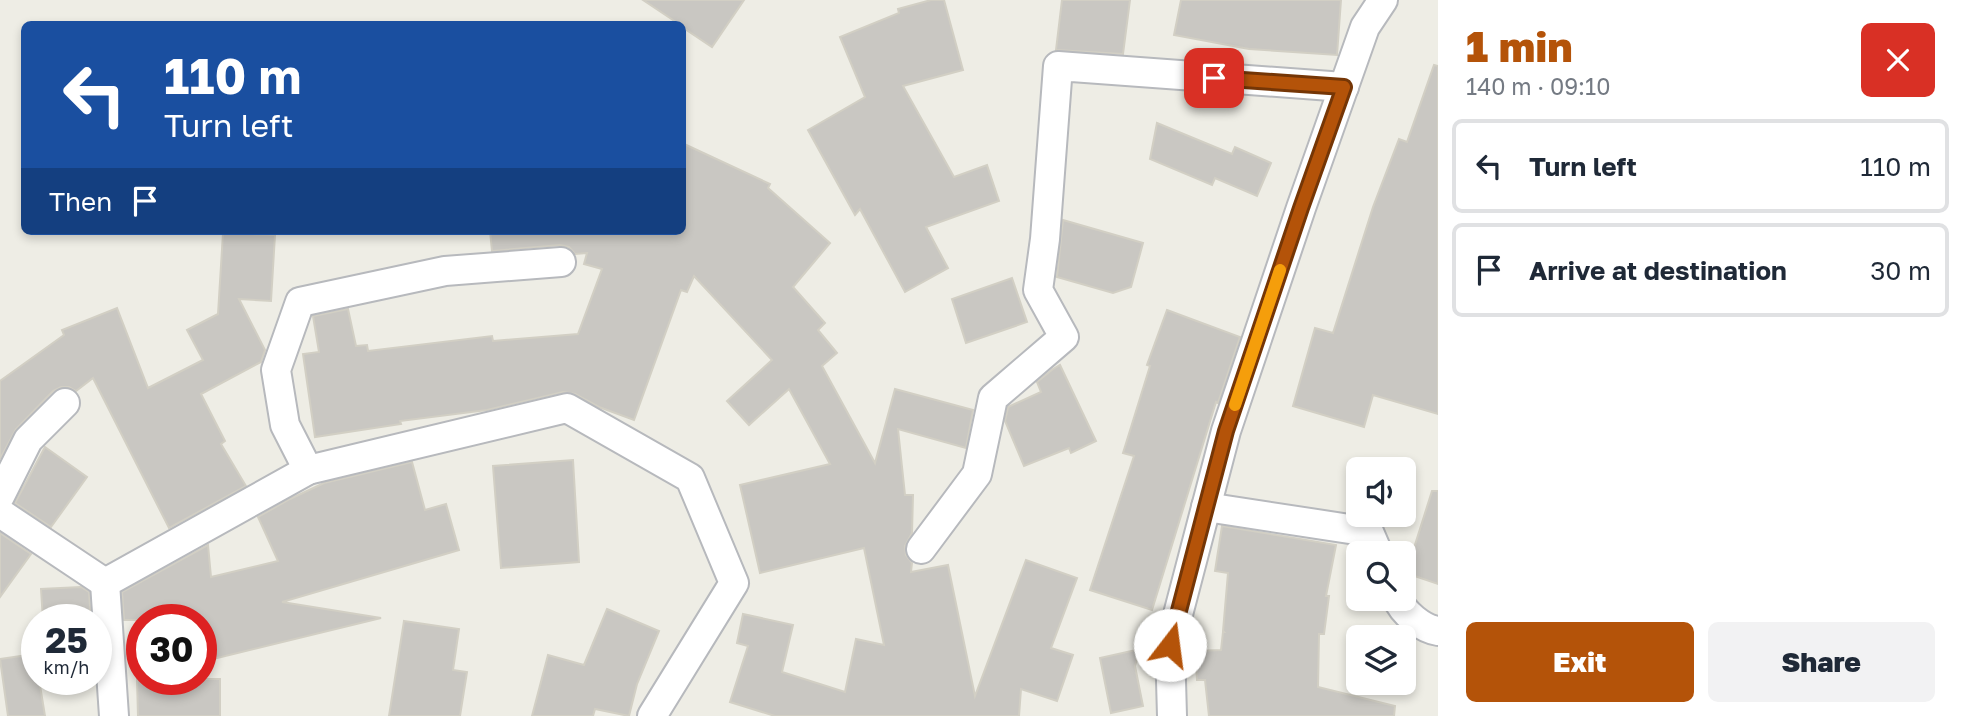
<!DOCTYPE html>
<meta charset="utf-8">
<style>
:root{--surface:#fff;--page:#f2f2f3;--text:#1f2937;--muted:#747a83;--line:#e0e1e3;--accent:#b45309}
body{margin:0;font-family:"Golos Text",sans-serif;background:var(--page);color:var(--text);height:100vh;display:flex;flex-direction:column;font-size:26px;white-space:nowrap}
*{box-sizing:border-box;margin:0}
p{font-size:23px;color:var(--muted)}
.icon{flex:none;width:38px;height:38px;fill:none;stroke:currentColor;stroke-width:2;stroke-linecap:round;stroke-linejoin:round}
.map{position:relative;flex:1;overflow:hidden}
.drawer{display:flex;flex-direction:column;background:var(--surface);width:525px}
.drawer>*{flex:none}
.hud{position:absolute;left:21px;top:21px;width:665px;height:214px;border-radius:10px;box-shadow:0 4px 10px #0003;background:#1a4fa0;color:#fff;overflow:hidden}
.controls{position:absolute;left:1346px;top:457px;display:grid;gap:14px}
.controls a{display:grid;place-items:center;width:70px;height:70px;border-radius:10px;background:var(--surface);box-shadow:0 4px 10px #0003;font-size:35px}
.speed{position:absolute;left:21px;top:604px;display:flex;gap:14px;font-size:35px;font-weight:700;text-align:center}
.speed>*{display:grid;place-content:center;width:91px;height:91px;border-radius:50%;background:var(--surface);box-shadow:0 4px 10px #0003;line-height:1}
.speed small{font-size:18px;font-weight:400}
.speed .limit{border:10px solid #d22;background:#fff;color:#111}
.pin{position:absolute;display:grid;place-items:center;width:60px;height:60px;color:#fff;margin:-30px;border-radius:14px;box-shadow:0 4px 10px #0006}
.me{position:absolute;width:77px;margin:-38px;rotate:15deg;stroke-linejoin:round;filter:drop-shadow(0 0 5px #0008)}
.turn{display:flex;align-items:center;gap:24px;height:147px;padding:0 28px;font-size:32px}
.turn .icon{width:91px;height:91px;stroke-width:2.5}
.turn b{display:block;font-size:49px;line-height:60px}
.then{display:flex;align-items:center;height:66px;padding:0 28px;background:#0003;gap:14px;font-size:26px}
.round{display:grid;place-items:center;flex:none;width:74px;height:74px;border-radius:10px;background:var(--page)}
.headline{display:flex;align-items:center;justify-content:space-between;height:119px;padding:0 28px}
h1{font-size:42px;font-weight:800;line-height:52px;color:var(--accent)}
.action{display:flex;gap:14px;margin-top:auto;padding:14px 28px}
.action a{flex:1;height:80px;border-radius:10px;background:var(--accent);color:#fff;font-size:28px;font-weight:800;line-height:80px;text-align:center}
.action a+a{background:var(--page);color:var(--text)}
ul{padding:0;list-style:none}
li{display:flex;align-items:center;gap:21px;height:94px;margin:0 14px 10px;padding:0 14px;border:4px solid var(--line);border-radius:10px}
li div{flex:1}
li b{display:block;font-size:26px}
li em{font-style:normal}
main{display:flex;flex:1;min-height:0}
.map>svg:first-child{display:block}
</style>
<main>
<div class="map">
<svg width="1438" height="716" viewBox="0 0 1438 716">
<rect width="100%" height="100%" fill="#eeede5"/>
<g fill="#c9c7c2" stroke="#d2cfc4" stroke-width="2">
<polygon points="643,0 744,0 712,47 682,27 682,24 679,24"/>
<polygon points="931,0 944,0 963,70 903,86 954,177 987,165 999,201 926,227 948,268 905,292 860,209 855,215 808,130 865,97 840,37 899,13 898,9"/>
<polygon points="1062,0 1130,0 1123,54 1056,50"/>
<polygon points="1181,0 1341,0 1337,55 1249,49 1174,35"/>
<polygon points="1434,65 1438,66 1438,414 1373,395 1364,427 1293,406 1315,328 1333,333 1373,207 1399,139 1407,142"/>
<polygon points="1157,123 1232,154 1235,147 1271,163 1257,196 1215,178 1212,185 1150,159"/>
<polygon points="682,143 770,184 768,188 830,243 793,287 825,323 818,330 837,353 822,366 875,463 895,389 973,410 966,448 898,429 905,495 913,495 912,533 905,546 906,555 912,563 911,572 948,565 975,696 1026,560 1077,578 1051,648 1073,655 1057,701 1021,689 1019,716 775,716 730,702 748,646 737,643 743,614 793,625 782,672 845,692 856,639 884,645 864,548 760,573 740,485 830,464 789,389 749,425 727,401 772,360 694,276 687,292 681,290 634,420 599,407 575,394 563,392 487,410 400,421 401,424 315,437 303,354 319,352 313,316 348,309 356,346 367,345 368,351 492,336 493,341 578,334 602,269 584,264 587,253 575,254 569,247 560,245 492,251 490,231 682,231"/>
<polygon points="1063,220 1143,243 1131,287 1113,293 1057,277"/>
<polygon points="223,233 275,235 271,301 239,299 265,350 261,362 201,394 225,441 221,444 246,486 169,528 93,378 76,391 69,387 61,387 53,391 16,429 0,459 0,381 64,335 62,330 117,308 148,388 203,360 187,330 218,314"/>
<polygon points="1012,278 1027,322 966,343 952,299"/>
<polygon points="1167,310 1240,337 1218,403 1216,402 1152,610 1090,590 1134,456 1123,453 1150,366 1147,365"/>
<polygon points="1060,365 1096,441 1071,453 1069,448 1024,466 1005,421 1008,407 1041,392 1037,382 1053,369"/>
<polygon points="45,447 87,477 51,527 15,503"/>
<polygon points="573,460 579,562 501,568 493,466"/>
<polygon points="412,462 425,510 446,504 459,550 282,602 381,618 201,662 201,616 171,620 124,620 122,592 208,545 211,577 278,561 258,517 290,499 324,483"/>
<polygon points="1432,491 1438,491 1438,584 1406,573"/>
<polygon points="1222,526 1336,545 1326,596 1329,596 1324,634 1319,634 1318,687 1395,706 1394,716 1209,716 1205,680 1197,680 1195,651 1221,650 1223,632 1224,632 1223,631 1228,573 1215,571"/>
<polygon points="0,533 31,554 0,597"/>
<polygon points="81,587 89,592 91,620 43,620 41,589"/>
<polygon points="607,609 659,631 637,684 629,716 595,709 593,716 532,716 548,655 584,665"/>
<polygon points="404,621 459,629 453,670 467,672 460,716 389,716"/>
<polygon points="1140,649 1135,666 1143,706 1111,713 1100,658"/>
<polygon points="35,654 37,679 39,679 45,716 8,716 0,659"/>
<polygon points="137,679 220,679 220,716 138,716"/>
</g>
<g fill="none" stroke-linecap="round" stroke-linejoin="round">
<g stroke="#b7b9bd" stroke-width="32">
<g id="street">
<polyline points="308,470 285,425 276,370 300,302 445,271 561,262"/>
<polyline points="0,496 28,440 65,403"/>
<polyline points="1206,507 1369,532 1378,553"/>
<polyline points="0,513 105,583"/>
<polyline points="921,549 977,474 993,398 1064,337 1038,290 1045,239 1058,66 1344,87"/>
<path d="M1397 598C1403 613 1423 629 1438 631"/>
<polyline points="114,716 105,583 308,470 567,408 690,478 734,583 652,716"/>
<polyline points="1172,716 1170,645 1226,431 1301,208 1365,27 1383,0"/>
</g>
</g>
<use href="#street" stroke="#fff" stroke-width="28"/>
</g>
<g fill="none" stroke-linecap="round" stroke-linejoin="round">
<g stroke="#753606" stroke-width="18">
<polyline id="route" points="1170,645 1226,431 1301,208 1344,87 1214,78"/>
</g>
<use href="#route" stroke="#b45309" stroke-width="12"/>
<polyline stroke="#f59e0b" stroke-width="12" points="1235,405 1280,270"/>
</g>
</svg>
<div class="controls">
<a><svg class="icon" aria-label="sound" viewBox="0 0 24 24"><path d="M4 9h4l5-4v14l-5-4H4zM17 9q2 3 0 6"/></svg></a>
<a><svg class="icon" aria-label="search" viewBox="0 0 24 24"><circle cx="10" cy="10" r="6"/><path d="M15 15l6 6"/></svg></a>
<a><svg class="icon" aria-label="layers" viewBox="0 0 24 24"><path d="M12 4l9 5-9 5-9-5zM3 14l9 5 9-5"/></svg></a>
</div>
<div class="speed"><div>25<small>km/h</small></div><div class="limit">30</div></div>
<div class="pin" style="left:1214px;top:78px;background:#d93025"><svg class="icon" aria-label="arrive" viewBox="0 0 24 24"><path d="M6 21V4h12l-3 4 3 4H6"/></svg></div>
<svg class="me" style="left:1170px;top:645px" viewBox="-20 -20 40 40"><circle r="19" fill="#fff"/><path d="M0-13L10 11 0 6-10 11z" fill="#b45309"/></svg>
<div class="hud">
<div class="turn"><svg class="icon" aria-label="left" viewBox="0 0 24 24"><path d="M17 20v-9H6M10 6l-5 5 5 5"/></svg><div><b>110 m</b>Turn left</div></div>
<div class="then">Then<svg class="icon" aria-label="arrive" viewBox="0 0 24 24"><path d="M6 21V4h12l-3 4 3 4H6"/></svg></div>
</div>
</div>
<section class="drawer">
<div class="headline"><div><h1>1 min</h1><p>140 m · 09:10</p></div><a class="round" style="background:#d93025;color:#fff"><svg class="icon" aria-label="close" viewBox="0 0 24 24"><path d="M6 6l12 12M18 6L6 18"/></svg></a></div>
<ul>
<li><svg class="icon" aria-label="left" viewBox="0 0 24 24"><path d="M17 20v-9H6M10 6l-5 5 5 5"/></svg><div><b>Turn left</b></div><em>110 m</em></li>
<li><svg class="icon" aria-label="arrive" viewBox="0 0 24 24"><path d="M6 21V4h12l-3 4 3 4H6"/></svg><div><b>Arrive at destination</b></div><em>30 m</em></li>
</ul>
<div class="action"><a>Exit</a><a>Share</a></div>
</section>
</main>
